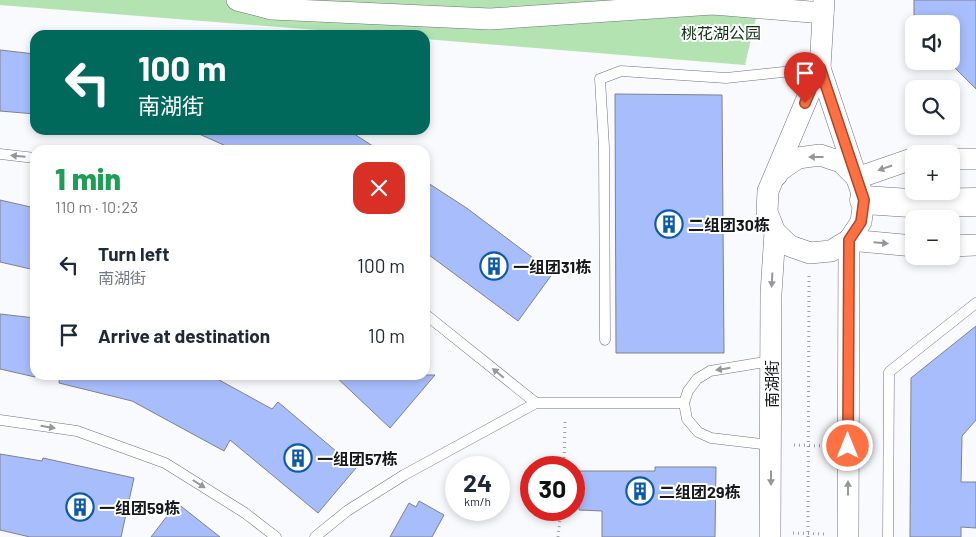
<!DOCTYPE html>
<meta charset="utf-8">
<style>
:root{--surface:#fff;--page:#f2f2f3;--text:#1f2937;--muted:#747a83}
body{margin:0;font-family:Barlow,"Noto Sans SC",sans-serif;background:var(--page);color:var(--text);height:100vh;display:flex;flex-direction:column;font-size:19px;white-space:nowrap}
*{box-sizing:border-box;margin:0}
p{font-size:16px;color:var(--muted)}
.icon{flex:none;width:28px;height:28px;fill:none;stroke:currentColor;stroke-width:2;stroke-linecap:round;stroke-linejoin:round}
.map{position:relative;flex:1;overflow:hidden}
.panel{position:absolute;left:30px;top:145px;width:400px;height:235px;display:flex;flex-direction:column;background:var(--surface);border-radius:15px;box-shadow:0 2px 8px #0003}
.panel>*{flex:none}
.top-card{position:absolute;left:30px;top:30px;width:400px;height:105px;border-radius:15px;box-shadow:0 2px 8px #0003;background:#00695c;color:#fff;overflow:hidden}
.controls{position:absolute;left:905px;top:15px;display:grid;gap:10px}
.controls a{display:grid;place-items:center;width:55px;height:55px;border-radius:10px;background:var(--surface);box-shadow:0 2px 8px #0003;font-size:25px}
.speed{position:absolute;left:445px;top:456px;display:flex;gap:10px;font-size:25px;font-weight:700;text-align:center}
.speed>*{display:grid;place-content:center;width:65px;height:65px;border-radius:50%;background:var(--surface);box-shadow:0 2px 8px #0003;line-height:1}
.speed small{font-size:12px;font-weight:400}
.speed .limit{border:8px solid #d22;background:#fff;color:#111}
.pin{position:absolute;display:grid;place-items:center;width:42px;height:42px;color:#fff;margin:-51px -21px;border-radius:50% 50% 50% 0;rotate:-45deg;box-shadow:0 0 5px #0007}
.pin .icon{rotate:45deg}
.me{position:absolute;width:55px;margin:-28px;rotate:0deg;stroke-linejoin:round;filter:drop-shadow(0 0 4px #0008)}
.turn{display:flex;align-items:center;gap:18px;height:105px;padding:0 25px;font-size:22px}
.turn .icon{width:65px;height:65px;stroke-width:2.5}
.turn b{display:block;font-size:35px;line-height:42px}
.round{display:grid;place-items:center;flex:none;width:52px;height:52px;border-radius:15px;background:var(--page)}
.overview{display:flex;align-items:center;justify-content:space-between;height:85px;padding:0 25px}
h1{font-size:30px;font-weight:800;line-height:38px;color:#1e9e55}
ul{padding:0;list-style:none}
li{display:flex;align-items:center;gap:15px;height:70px;padding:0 25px}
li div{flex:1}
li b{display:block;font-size:19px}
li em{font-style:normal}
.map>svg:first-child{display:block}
</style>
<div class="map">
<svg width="976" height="537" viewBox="0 0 976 537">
<rect width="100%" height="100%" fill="#f8fafe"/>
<polygon fill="#b3e3b1" points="0,0 760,0 745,65 425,39 425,35 381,35 0,5"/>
<g fill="#a8bdfc" stroke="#7f828c">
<polygon points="914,0 976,0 976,89 948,61 951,61 951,24 914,24"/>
<polygon points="0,50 35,54 35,114 0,111"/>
<polygon points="615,94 722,95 724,353 616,353"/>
<polygon points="190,130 348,130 379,150 235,150"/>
<polygon points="425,181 468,209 553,273 518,321 425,252"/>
<polygon points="0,200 35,208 35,270 0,262"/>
<polygon points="0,314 35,318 35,377 0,369"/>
<polygon points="976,326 976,420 962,436 961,482 976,482 976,528 961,527 961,537 910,537 911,378"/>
<polygon points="60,375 210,375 272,409 278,402 356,468 318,513 230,440 224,451 132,401 59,383"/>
<polygon points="334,375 435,375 390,428"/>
<polygon points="0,454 42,461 43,458 134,478 121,537 30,537 0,530"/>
<polygon points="655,467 716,467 715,537 602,537 602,511 579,510 579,471 655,471"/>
<polygon points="419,501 444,515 432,537 390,537 409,503 416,507"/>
<polygon points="177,503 220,537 151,537"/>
</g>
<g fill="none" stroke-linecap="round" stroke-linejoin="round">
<g stroke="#6f727c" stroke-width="11">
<g id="lane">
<polyline points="0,154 35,158"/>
<polyline points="425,314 536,403"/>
<polyline points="605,340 604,147 600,79 621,71 726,78 820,68"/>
<polyline points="0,420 77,431 165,463 245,513 276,537"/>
<polyline points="771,445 711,438 698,432 687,419 684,403 688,391 697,379 710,371 771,361"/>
<polyline points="315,537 347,511 404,475 536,403 684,403"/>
<polyline points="888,537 889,372 976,303"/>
</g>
</g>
<g stroke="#6f727c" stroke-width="22">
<g id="street">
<polyline points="237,0 272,9 490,19 713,4 823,13"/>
<polyline points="824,0 820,68 768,191 767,212 775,232 790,246 810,253 831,251 849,240"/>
<polyline points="820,68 864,200 861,222 849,240 848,537"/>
<polyline points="951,159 976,159"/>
<polyline points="777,175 779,171 798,158 820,155 841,162 857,178"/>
<polyline points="857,178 909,160 914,160"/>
<polyline points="849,240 914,246"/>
<polyline points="951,246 976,245"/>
<polyline points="770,537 771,294 775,232"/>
</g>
</g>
<g stroke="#6f727c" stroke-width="29">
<polyline id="secondary" points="864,200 910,203 976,202"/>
</g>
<g stroke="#9d9fa3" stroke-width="3" stroke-dasharray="1 4" stroke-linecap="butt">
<polyline points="794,445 825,446"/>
<polyline points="564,468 565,421"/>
<polyline points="793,533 824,534"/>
<polyline points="558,537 561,510"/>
<polyline points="808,537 809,275"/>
</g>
<use href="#lane" stroke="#fff" stroke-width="10"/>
<use href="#street" stroke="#fff" stroke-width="21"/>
<use href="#secondary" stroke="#fff" stroke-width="28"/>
</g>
<defs><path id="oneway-solid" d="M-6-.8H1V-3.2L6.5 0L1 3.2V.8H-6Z" transform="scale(1.25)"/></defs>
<g fill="#969798">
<use href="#oneway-solid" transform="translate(18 156) rotate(-175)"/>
<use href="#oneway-solid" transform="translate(816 157) rotate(180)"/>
<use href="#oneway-solid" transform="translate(885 168) rotate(161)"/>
<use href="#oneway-solid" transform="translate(881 243) rotate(5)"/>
<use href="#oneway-solid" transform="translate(772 280) rotate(93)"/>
<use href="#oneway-solid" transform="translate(723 369) rotate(171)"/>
<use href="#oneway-solid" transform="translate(498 373) rotate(-141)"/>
<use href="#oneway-solid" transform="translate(48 427) rotate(9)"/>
<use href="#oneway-solid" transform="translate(771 478) rotate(90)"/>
<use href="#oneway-solid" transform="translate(199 484) rotate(32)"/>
<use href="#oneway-solid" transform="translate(848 488) rotate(-90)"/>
</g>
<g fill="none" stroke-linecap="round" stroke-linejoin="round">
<g stroke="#a6492c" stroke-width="12">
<polyline id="route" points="805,103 820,68 864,200 861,222 849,240 848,446"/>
</g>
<use href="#route" stroke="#ff7043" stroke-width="9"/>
</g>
<defs>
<g id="building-ring" transform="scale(1.4375)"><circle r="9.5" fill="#fff" stroke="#0c5aa8" stroke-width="1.5"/><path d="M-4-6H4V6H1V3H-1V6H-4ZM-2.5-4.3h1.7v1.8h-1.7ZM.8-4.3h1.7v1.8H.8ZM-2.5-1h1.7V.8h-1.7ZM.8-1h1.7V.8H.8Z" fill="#0c5aa8"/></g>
</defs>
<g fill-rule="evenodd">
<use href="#building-ring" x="669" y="224"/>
<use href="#building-ring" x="494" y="266"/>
<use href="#building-ring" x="298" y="458"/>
<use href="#building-ring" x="640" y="491"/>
<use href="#building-ring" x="80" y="507"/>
</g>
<g text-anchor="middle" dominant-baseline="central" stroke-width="4" stroke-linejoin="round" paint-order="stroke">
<g font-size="16" fill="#0f3310" stroke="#fff">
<text x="721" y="32">桃花湖公园</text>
</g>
<g font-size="16" font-weight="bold" fill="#16181b" stroke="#fff" text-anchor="start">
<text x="688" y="224">二组团30栋</text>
<text x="513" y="266">一组团31栋</text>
<text x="317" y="458">一组团57栋</text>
<text x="659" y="491">二组团29栋</text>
<text x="99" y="507">一组团59栋</text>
</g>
<g font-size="16" fill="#16181b" stroke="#fff">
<text transform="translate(771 384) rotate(-90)">南湖街</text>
</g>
</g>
</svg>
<div class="controls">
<a><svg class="icon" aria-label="sound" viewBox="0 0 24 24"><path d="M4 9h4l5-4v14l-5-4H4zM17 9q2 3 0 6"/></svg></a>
<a><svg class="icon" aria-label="search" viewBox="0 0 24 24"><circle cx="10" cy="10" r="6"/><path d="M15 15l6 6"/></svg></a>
<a>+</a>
<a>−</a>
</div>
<div class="speed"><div>24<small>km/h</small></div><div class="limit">30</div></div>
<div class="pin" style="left:805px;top:103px;background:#d93025"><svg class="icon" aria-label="arrive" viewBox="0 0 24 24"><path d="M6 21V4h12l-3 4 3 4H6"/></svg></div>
<svg class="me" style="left:848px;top:446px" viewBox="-20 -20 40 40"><circle r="17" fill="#ff7043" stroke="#fff" stroke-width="3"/><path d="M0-11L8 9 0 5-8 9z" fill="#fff"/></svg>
<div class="top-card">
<div class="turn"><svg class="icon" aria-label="left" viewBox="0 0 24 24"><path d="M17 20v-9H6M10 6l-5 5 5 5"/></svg><div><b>100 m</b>南湖街</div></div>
</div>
<section class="panel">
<div class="overview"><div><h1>1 min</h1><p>110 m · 10:23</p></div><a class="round" style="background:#d93025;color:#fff"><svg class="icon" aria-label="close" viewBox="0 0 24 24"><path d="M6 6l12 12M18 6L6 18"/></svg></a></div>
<ul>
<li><svg class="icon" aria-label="left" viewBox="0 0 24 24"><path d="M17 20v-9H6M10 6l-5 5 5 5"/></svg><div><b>Turn left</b><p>南湖街</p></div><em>100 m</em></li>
<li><svg class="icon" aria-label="arrive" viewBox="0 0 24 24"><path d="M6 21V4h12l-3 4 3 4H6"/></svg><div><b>Arrive at destination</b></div><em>10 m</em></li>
</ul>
</section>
</div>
